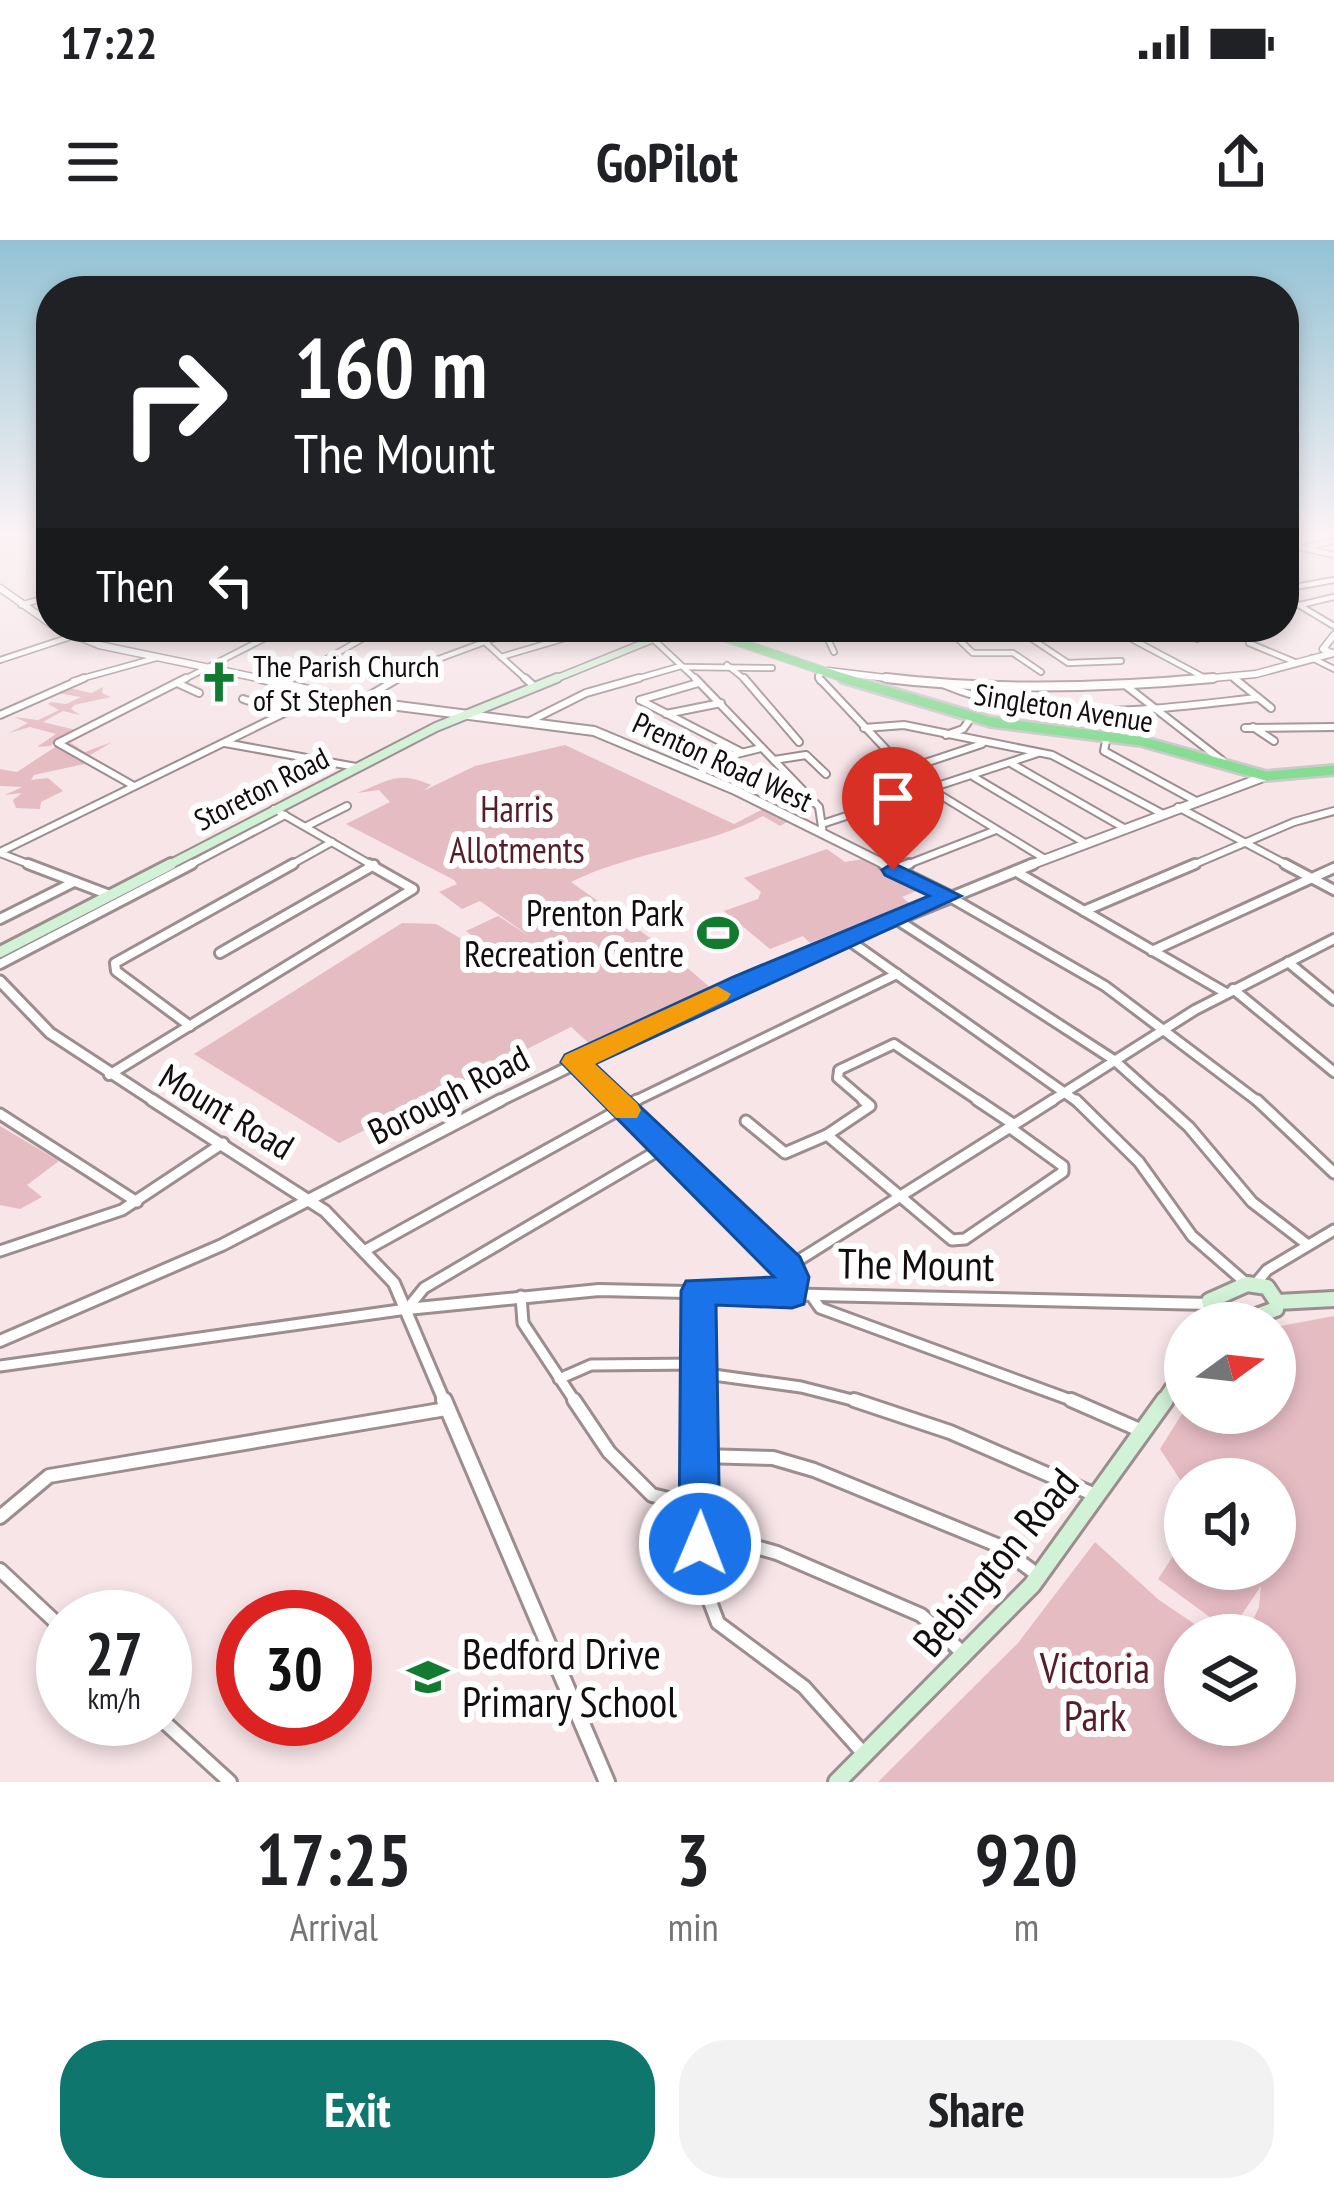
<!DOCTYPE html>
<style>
:root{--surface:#fff;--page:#f2f2f2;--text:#202124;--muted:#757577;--accent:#0f766e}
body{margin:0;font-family:"PT Sans Narrow",sans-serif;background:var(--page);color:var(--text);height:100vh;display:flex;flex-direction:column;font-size:45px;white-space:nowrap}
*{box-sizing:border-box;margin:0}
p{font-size:39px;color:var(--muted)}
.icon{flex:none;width:66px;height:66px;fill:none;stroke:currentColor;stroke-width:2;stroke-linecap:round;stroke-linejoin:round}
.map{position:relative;height:1542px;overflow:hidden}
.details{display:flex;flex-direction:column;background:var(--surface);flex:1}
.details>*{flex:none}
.hud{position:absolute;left:36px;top:36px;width:1263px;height:366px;border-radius:48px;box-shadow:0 6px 18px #0003;background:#202124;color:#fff;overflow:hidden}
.needle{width:78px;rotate:75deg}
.fabs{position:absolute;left:1164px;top:1062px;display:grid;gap:24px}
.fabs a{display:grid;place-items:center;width:132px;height:132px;border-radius:50%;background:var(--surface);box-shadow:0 6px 18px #0003;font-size:60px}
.speed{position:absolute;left:36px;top:1350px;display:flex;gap:24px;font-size:60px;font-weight:700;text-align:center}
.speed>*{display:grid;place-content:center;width:156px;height:156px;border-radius:50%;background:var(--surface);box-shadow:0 6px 18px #0003;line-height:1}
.speed small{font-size:30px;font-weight:400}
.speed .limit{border:18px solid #d22;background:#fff;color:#111}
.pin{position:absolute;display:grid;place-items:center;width:102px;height:102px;color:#fff;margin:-123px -51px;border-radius:50% 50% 50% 0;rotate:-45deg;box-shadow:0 0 12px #0007}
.pin .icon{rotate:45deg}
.me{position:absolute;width:132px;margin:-66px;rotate:1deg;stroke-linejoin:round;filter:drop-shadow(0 0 9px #0008)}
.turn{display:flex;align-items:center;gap:42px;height:252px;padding:0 60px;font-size:54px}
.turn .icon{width:156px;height:156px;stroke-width:2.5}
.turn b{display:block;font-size:84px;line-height:102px}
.then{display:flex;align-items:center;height:114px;padding:0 60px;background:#0003;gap:24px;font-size:45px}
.eta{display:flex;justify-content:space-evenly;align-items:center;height:204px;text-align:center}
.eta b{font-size:72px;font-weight:700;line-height:84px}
.cta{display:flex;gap:24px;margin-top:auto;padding:24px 60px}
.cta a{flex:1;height:138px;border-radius:48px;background:var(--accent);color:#fff;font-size:48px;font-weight:700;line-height:138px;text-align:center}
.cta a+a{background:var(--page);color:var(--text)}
.status{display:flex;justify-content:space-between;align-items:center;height:84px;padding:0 60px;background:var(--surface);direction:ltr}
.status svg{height:33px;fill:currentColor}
header{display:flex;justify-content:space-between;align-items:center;height:156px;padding:0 60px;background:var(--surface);font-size:54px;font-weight:700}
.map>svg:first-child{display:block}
</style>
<div class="status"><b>17:22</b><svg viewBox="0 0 49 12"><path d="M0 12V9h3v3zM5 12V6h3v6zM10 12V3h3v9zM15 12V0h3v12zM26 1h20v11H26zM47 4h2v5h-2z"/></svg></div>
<header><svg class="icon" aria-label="menu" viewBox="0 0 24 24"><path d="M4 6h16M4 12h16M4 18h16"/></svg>GoPilot<svg class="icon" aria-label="share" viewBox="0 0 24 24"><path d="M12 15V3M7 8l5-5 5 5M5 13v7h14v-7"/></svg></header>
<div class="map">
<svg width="1334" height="1542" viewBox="0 0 1334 1542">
<rect width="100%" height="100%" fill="#f7e5e8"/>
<g fill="#e6bcc3">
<polygon points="66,447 91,453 103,447 102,453 111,457 74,465 71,469 80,475 63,471 43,482 76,490 50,506 37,507 56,494 30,487 9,493 28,483 14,477 38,480 59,470 48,464 51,462 66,464 81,457 57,453 29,465"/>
<polygon points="66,500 85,512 112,502 82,520 84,524 34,535 31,540 48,538 63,551 41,562 40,569 16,568 13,560 22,553 5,555 22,547 0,546 0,529 17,532"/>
<path d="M565 505 734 584 763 569 787 582 780 586 763 576C706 607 631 612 571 642L663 707 712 749 591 805 571 787 339 903 194 814 402 683 436 684 489 715 494 712 466 691 498 676 529 696 480 661 462 669 439 652 457 644 454 640 346 584 390 562 379 550 357 553C389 541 397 530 431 545L423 551 475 526Z"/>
<polygon points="827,609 845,622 863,619 916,651 902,657 909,663 810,703 803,696 770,709 724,671 758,659 761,652 744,638"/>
<polygon points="0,886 59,921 27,945 42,957 20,969 0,965"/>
<polygon points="1334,1076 1334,1542 878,1542 1018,1403 1095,1302 1159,1360 1211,1395 1185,1395 1185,1485 1275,1485 1275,1395 1246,1395 1259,1367 1261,1346 1230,1392 1158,1339 1185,1298 1185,1329 1275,1329 1275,1239 1185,1239 1185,1247 1160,1209 1185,1169 1185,1173 1275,1173 1275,1087"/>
</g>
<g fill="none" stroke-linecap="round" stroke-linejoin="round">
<g stroke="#9c8d8f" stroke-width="8">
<g id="minor-far4">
<polyline points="1284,304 1334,315"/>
<polyline points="1309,306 1334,301"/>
<polyline points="1284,332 1291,307"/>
<polyline points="1284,349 1334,340"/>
<polyline points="1284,356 1334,386"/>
<polyline points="21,365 51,356"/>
<polyline points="1300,365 1334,357"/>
<polyline points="468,387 528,441"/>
<polyline points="822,387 834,412"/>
<polyline points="832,387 1052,396 1116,387"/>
<polyline points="1175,387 1197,399"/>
<polyline points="1113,389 1205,438"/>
<polyline points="954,395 973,413 1013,413 1041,432"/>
<polyline points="1026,395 1068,423 1121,421"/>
<polyline points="75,396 120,387"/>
<polyline points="653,399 698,441"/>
<polyline points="1249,403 1297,423"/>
<polyline points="501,417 603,387"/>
<polyline points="1312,418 1334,429"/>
<polyline points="0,420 73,396"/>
<polyline points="727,425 747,441"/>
<polyline points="684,427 772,428"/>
<polyline points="1232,436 1238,441"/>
<polyline points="73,441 156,418"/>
<polyline points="181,441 287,387"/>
<polyline points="288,441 383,387"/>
<polyline points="394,441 417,427 525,387"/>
<polyline points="629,441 681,426"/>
<polyline points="820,441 818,436 825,431"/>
</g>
</g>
<g stroke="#9c8d8f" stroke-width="10">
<g id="minor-far3">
<polyline points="525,438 535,447"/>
<polyline points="695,438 819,567 823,594"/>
<polyline points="744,438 799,502"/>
<polyline points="819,438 914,539 1045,619"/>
<polyline points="1234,438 1271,468"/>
<polyline points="177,443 199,453"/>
<polyline points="281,445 293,438"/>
<path d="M945 445C1044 487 1154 469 1258 458"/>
<polyline points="1125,445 1224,522"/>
<polyline points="243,459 259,464 280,453"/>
<polyline points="640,460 741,512"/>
<polyline points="640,460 698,443"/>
<polyline points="360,461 399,438"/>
<polyline points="666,474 721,463"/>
<polyline points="0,475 84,438"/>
<polyline points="528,482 586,453 639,438"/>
<polyline points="1253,487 1274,501"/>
<polyline points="864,488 904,485 1052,515 1161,573"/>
<polyline points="1245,488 1334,487"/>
<polyline points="946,495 963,489 971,478"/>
<polyline points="1107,496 1104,511 1194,560"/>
<polyline points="225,503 356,527"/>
<polyline points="774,520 806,515 826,534"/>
<polyline points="1012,524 1124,588"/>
<polyline points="904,530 982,504"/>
<polyline points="697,534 733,515 761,508"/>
<polyline points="974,537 1085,603"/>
<polyline points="134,546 58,503 186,438"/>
<polyline points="1178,567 1291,627"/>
<polyline points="274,569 375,627"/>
<polyline points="825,583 1038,513"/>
<polyline points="307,586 347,566"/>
<polyline points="0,612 321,455"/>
<polyline points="0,613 36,627"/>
<polyline points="186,627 285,575"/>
<polyline points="287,627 332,602"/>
<polyline points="901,627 996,590"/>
<polyline points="1188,627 1294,582 1334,571"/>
</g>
</g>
<g stroke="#9c8d8f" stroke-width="14">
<g id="minor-far2">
<polyline points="28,624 107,654"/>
<polyline points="1285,624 1334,650"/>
<polyline points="893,630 909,624"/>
<polyline points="1015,631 1226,753"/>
<polyline points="950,657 1105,746 1260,863"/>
<polyline points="1084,671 1195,624"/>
<polyline points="0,679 74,642"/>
<polyline points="896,679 1114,820 1162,863"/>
<polyline points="847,699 1079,863"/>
<polyline points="1152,711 1334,628"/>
<polyline points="220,713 374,625"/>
<polyline points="1288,722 1334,760"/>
<polyline points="0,724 192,624"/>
<polyline points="1233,749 1334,832"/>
<polyline points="190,786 116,731 115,723 293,624"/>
<polyline points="577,823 618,863"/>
<polyline points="109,835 413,649 369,624"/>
<polyline points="631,863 897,734"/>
<polyline points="867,863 838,838 839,830 894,804 982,863"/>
<polyline points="1048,863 1195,770 1334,699"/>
</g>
</g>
<g stroke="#9c8d8f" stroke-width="15">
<g id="minor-far1">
<polyline points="615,860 788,1027 792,1054"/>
<polyline points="977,860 1013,884"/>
<polyline points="1076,860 1139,922 1192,996 1246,1043"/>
<polyline points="1159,860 1189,887 1252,962 1308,1005"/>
<polyline points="1257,860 1334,933"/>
<polyline points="0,874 137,962"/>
<polyline points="746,881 785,913 827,895 870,866 863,860"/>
<polyline points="827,895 952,1000 965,999 1063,932 1063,926 1009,887"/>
<polyline points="0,1011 122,970 223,903"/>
<polyline points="364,1011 637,860"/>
<polyline points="788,1027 1053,860"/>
<polyline points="1257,1042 1267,1030 1334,990"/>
<polyline points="698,1053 698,1163"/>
<polyline points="811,1055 820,1068 1079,1163"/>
<polyline points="521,1056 523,1083 576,1163"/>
<polyline points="0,1126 407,1069 424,1048 664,907"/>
<polyline points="699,1133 801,1147 864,1163"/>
<polyline points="559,1139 591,1125 699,1124"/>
</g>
</g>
<g stroke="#9c8d8f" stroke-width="18">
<g id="minor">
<polyline points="574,1160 609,1212 652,1255 700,1267"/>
<polyline points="698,1160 699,1304 703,1343 718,1383 804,1447 864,1514"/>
<polyline points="854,1160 950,1192 1093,1254"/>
<polyline points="1071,1160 1142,1191"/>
<polyline points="701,1216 773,1218 814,1230 997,1305 1038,1335"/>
<polyline points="0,1277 49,1236 446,1169"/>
<polyline points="699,1304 749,1305 777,1313 921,1375 963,1413"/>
<polyline points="0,1330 63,1389"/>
<polyline points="161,1479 230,1542"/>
</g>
</g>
<g stroke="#9c8d8f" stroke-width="9">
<g id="tertiary-far4">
<polyline points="0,348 51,384"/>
<polyline points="56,387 99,405 272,441"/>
<polyline points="1331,413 1323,409 1334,395"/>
<polyline points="828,431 911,441"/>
<polyline points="1180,441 1256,434 1334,413"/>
</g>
</g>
<g stroke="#9c8d8f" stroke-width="12">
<g id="tertiary-far3">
<polyline points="260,438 343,459 594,491 733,549 890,627"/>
<path d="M886 438C993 451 1105 448 1213 438"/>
<polyline points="1025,627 1266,536"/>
</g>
</g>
<g stroke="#9c8d8f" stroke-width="15">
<g id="tertiary-far2">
<polyline points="884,624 949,656"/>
<polyline points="0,741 50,793 157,863"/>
<polyline points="495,863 743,742 1033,624"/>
</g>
</g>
<g stroke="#9c8d8f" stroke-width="16">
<g id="tertiary-far1">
<polyline points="152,860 325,971 394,1043 445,1163"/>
<polyline points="407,1069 599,1050 1209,1064"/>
<polyline points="0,1101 222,1005 501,860"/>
</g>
</g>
<g stroke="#9c8d8f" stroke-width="20">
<polyline id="tertiary" points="444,1160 607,1542"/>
</g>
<g stroke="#9c8d8f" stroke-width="9">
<polyline id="secondary-far4" points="550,441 683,387"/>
</g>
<g stroke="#9c8d8f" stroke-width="12">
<polyline id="secondary-far3" points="165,627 436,487 557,438"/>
</g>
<g stroke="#9c8d8f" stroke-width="16">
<polyline id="secondary-far2" points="0,712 171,624"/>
</g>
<g stroke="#9c8d8f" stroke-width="20">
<g id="secondary-far1">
<polyline points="1277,1062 1334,1059"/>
<polyline points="1226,1083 1214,1076 1209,1061 1247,1044 1267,1047 1277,1062"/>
<polyline points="1237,1083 1276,1069 1277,1062"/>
<polyline points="1163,1163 1185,1130"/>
</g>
</g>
<g stroke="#9c8d8f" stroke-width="22">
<polyline id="secondary" points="837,1542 1032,1345 1165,1160"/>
</g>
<g stroke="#cbcaca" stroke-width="10">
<polyline id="trunk-far1" points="694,387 853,441"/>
</g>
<g stroke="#cbcaca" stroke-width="14">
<polyline id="trunk" points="843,438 991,482 1141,501 1266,536 1334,530"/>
</g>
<use href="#minor-far4" stroke="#fff" stroke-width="4.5"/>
<use href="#minor-far3" stroke="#fff" stroke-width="6"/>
<use href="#minor-far2" stroke="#fff" stroke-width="8"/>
<use href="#minor-far1" stroke="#fff" stroke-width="9"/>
<use href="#minor" stroke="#fff" stroke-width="12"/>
<use href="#tertiary-far4" stroke="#fff" stroke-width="6"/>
<use href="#tertiary-far3" stroke="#fff" stroke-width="8"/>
<use href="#tertiary-far2" stroke="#fff" stroke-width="9"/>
<use href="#tertiary-far1" stroke="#fff" stroke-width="10"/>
<use href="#tertiary" stroke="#fff" stroke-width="14"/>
<use href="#secondary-far4" stroke="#d2f2d7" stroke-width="6"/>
<use href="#secondary-far3" stroke="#d2f2d7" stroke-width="8"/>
<use href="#secondary-far2" stroke="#d2f2d7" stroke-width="10"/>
<use href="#secondary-far1" stroke="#d2f2d7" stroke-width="14"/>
<use href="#secondary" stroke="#d2f2d7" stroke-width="16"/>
<use href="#trunk-far1" stroke="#87dc94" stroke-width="8"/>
<use href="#trunk" stroke="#87dc94" stroke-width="9"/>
</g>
<linearGradient id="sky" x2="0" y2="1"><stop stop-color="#93c2d4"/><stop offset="0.58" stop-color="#fbf3f5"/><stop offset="1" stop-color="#fbf3f5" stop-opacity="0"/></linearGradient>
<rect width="1334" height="509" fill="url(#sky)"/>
<polygon fill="#1a73e8" stroke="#114b97" stroke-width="3" points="893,623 961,656 595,824 800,1017 809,1037 804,1064 792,1068 716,1065 720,1304 714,1318 700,1323 685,1318 679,1304 681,1051 686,1041 774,1037 561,822 565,815 733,737 929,656 885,635 882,630"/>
<polygon fill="#f59e0b" points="717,746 731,754 727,760 595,824 637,863 641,870 637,878 616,878 561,822 565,815"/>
<defs>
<g id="church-bare" transform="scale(3.24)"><path d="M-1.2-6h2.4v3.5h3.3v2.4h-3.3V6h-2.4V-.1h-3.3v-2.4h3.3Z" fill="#127b2f" stroke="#fff" stroke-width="2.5" paint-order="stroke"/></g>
<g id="stadium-bare" transform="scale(3.24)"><path d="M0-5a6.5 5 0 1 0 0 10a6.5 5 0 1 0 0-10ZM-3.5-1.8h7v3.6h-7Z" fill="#127b2f" stroke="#fff" stroke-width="2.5" paint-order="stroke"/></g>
<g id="school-bare" transform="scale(3.24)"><path d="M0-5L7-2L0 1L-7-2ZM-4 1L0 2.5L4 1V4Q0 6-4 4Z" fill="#127b2f" stroke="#fff" stroke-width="2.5" paint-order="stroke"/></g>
</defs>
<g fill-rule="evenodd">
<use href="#church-bare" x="219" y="442"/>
<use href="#stadium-bare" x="718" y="693"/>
<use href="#school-bare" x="428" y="1437"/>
</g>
<g text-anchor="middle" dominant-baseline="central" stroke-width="12" stroke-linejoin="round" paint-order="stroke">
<g font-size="30" fill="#130d0e" stroke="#fff" text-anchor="start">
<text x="253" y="425">The Parish Church<tspan x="253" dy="34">of St Stephen</tspan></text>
</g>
<g font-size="30" fill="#130d0e" stroke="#fff">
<text transform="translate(1064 467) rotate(9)">Singleton Avenue</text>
<text transform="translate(723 521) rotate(25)">Prenton Road West</text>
<text transform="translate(261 548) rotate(-27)">Storeton Road</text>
</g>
<g font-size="36" fill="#571d2c" stroke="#fff">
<text x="517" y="568">Harris<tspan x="517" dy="41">Allotments</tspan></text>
</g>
<g font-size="36" fill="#130d0e" stroke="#fff" text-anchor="end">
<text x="684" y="672">Prenton Park<tspan x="684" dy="41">Recreation Centre</tspan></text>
</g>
<g font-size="36" fill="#130d0e" stroke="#fff">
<text transform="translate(448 854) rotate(-27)">Borough Road</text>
<text transform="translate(227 871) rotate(31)">Mount Road</text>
</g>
<g font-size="42" fill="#130d0e" stroke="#fff">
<text transform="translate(916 1024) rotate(1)">The Mount</text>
<text transform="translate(995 1322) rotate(-50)">Bebington Road</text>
</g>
<g font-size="42" fill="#130d0e" stroke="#fff" text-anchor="start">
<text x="462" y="1413">Bedford Drive<tspan x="462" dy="48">Primary School</tspan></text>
</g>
<g font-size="42" fill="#571d2c" stroke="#fff">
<text x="1095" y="1427">Victoria<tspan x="1095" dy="48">Park</tspan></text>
</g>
</g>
</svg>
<div class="fabs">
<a><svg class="needle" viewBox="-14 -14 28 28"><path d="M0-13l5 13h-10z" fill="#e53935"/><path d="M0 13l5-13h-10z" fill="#757577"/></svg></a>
<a><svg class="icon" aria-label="sound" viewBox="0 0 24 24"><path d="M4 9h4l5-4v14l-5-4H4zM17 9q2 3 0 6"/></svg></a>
<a><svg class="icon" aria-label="layers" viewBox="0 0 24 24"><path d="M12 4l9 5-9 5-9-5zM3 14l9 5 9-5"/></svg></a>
</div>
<div class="speed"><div>27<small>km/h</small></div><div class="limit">30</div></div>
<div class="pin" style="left:893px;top:630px;background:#d93025"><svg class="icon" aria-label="arrive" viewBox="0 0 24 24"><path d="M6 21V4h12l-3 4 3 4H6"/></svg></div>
<svg class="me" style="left:700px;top:1304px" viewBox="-20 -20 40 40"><circle r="17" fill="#1a73e8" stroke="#fff" stroke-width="3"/><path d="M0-11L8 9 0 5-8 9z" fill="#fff"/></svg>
<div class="hud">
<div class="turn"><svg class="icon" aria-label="right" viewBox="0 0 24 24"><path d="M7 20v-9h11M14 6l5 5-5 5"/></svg><div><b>160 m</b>The Mount</div></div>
<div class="then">Then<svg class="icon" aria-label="left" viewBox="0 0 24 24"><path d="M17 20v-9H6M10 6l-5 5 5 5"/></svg></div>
</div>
</div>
<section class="details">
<div class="eta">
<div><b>17:25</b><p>Arrival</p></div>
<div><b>3</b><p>min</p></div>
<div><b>920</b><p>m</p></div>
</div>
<div class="cta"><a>Exit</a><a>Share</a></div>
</section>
